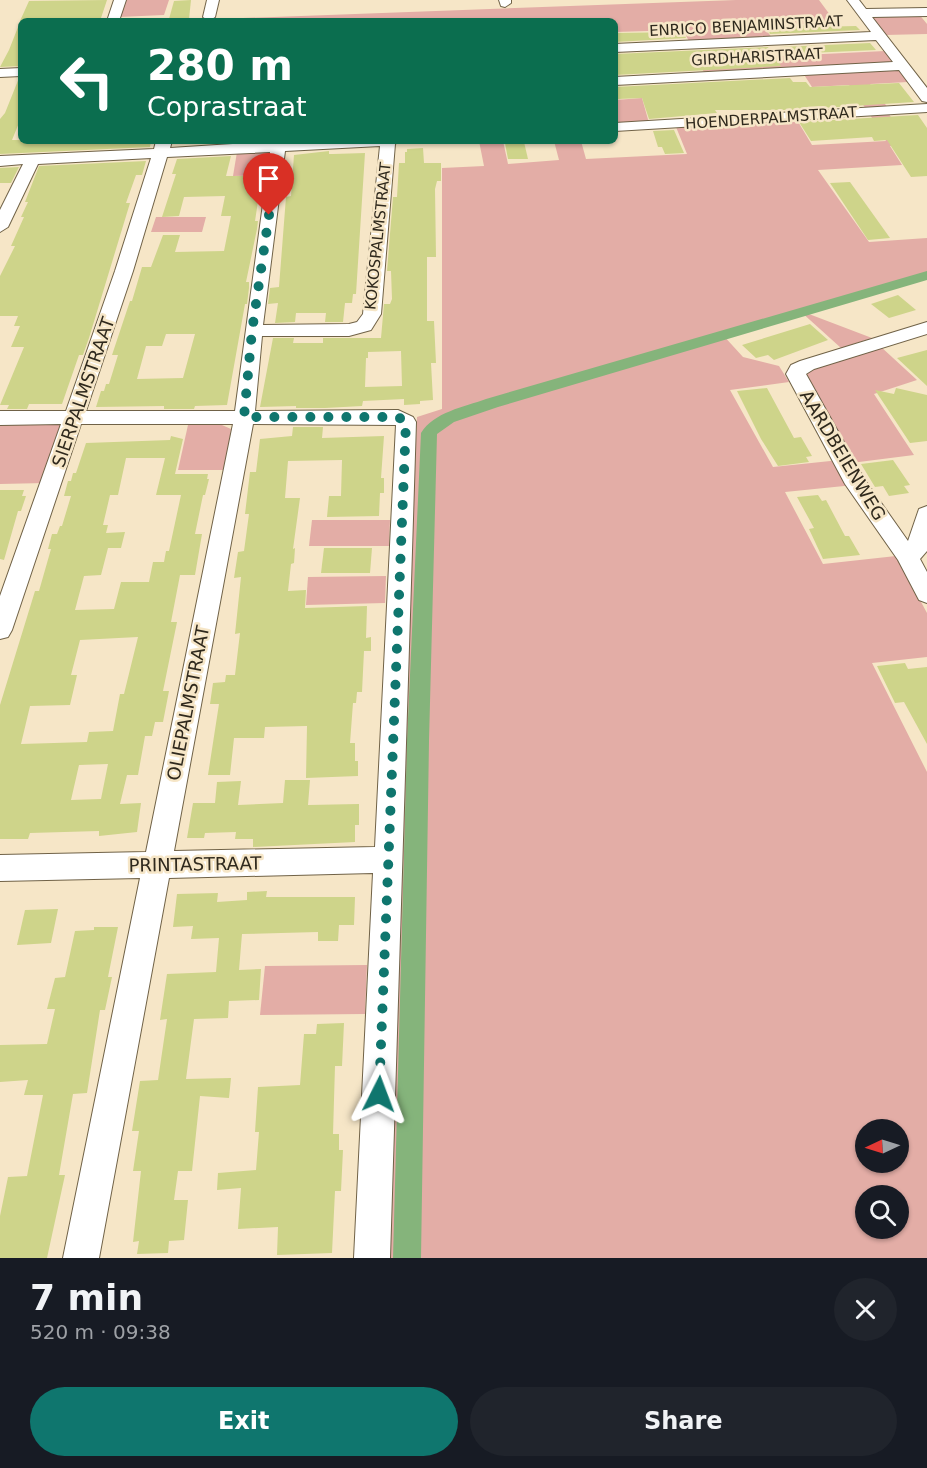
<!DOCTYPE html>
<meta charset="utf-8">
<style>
:root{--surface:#171b24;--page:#20242c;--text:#f1f3f6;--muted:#9ea1a6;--accent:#0f766e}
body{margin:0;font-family:"DejaVu Sans",sans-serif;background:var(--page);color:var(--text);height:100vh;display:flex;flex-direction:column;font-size:22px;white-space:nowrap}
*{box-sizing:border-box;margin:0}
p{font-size:20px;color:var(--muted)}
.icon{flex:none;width:33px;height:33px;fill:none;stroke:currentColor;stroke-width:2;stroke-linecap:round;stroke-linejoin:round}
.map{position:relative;height:1258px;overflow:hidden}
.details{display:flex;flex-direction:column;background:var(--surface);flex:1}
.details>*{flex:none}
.top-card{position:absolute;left:18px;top:18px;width:600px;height:126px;border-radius:9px;box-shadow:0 2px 4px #0004;background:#0b6e4f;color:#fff;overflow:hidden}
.needle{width:39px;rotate:266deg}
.buttons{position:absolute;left:855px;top:1119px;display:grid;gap:12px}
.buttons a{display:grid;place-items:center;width:54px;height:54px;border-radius:50%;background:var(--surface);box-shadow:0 2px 4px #0004;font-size:30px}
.pin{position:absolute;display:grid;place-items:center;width:51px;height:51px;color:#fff;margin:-62px -26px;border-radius:50% 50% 50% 0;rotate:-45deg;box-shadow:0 0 6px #0007}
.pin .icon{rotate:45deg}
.me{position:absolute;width:66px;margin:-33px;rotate:3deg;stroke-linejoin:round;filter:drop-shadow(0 0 4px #0008)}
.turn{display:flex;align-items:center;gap:21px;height:126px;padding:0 30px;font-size:27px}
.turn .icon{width:78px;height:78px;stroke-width:2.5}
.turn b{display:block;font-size:42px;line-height:51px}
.round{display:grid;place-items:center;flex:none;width:63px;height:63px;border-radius:32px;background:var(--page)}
.head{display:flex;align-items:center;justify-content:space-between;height:102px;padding:0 30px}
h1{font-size:36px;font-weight:800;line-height:45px}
.primary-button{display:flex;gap:12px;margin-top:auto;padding:12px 30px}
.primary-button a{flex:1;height:69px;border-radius:36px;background:var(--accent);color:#fff;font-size:24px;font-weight:800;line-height:69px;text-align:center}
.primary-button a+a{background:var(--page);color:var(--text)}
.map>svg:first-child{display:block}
</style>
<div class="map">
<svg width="927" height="1258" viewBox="0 0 927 1258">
<rect width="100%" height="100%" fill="#f6e6c7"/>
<g fill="#e3ada6" fill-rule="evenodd">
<polygon points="124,0 169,0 164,15 119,17"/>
<polygon points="736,0 819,0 836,23 763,26 773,39 690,43 683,30 615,32 615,21 164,21"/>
<polygon points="918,13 927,24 927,34 885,35 874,19 874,17"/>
<polygon points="885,51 892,62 705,74 697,60"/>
<polygon points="891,69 900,71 908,82 870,84 888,108 866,109 849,85 812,87 803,73"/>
<polygon points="642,98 649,123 615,125 615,100"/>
<path d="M869 113H888L911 145 890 146 902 165 818 170 869 242 927 238V274L801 311 872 338 841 348 800 311 722 334 743 357 779 366 789 382 730 390 773 467 840 460 854 485 785 492 823 564 896 556 927 613V657L872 663 927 772V1258H382L417 417 442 409V168L484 166 479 141H503L508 164 559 160 554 141H581L586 159 687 154 676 127 797 120 812 145 886 141ZM866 1130H898V1162H866ZM866 1196H898V1228H866Z"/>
<polygon points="237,152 272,152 272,175 233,176"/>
<polygon points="156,217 206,217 202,232 151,232"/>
<polygon points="880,346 917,380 874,394 914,455 851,463 801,372"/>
<polygon points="0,422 58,424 61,426 45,483 0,484"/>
<polygon points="188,425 222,425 231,429 225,470 178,470"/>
<polygon points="312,520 390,520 389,546 309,546"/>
<polygon points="386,576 385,603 306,605 308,577"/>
<polygon points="367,965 365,1014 260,1015 265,966"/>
</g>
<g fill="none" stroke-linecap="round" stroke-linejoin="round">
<path fill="#85b47b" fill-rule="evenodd" d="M927 271V280L498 407 454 422 437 434 429 741 421 1258H393L407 741 421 433C434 412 464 407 486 399Z"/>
</g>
<g fill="#ced48a" fill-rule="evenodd">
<polygon points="107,0 101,18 97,18 96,21 20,21 29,1"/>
<polygon points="191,0 189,19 169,19 174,1"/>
<polygon points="20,22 21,66 0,67 9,50"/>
<polygon points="812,25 814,27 856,26 860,30 770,34 764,27"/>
<polygon points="683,32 686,38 615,42 615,33"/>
<polygon points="870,43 876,50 787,54 780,47"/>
<polygon points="768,47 781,66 615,75 615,54"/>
<polygon points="19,78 21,78 21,118 12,140 151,141 150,147 0,154 0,119 5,113"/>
<polygon points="790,78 793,82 806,82 810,87 899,83 914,102 792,110 715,110 717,113 649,119 642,98 618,99 615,90 615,87"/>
<polygon points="918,115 927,128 927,176 911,177 887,140 874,141 872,137 811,141 799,122"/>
<polygon points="674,130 684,153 665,154 662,147 658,147 653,131"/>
<polygon points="524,142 528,159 508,159 505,143"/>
<path d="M423 148 424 163H441V181H437L435 189 436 257H427V321H434L436 363H431L433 400 420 401V404L404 405V399L363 401 362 406 325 408H296V406L260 407 273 338H294L293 343H323V338H381L384 304H390L392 299 391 271H387L393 197H397L399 163H405V152H407V149ZM401 351 402 386 365 387 366 358H368V352Z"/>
<polygon points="329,151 329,154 333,154 365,153 356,294 353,294 352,303 345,303 343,322 325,322 326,313 296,313 295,322 275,323 278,303 268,304 270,288 279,287 286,197 291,196 294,155"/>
<path d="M231 156 226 176H260L258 188H260L255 221H258L257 229 246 282H249V288L247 304H245L227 405 195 406 194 409H164V406L96 407 101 391H104L106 384H109L118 355H112L130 301H132L142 267H151L163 235H180L175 252 224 251 231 216H221L225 196 184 197 179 216 162 217 176 174H172L177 159ZM166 334H195L183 378 137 379 146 346H162Z"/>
<polygon points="146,161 142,175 136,175 126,203 130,203 89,338 83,355 79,355 62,404 29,404 27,409 7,409 9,405 0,405 24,347 11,347 20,326 14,326 18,316 0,316 0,276 15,246 11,246 24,217 21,217 28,202 25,202 39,166"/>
<polygon points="19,167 11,183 0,183 0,168"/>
<polygon points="850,182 890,238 868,240 830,183"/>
<polygon points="898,295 916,310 889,318 871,304"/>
<polygon points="810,324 828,340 774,360 768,355 756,358 742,345"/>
<polygon points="927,350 927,386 897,358"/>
<polygon points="767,388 794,438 801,437 812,456 806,457 809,462 778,466 761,439 737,391"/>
<polygon points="896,388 927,395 927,441 910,443 875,390 894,394"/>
<polygon points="293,427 323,427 322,438 384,436 381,478 384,478 384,493 380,493 379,516 327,517 329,496 341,496 342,460 288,461 285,498 300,498 293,549 295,548 294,563 291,564 288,591 306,590 305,608 367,606 366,638 371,637 371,651 364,651 362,692 357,692 356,703 353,703 350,743 355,743 355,761 358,761 358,776 306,778 307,726 265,727 264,738 234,738 230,775 208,775 219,704 210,704 213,683 225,682 226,675 235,675 240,633 235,634 241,577 234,578 238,552 244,551 249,514 245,514 250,472 256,472 260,439 292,436"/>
<path d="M171 436 183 439 175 474H208L207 479H209L205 495H203L195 534H202L195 575H180L171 622H177L163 691H169L163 722H155L152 736H145L138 775H127L120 804 141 803 137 832 99 836V831L30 833 28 839H0V705L35 591H39L51 549H48L52 534H57L60 526H62L71 496H64L68 481H71L73 473H76L86 443 170 440ZM126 458H165L156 495H181L169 551H166L164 562H153L149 582H121L114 609 75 610 84 576 101 575 108 548H121L125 532 106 533 108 525H103L110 495H118ZM138 637 124 694H120L113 731 89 732 87 742 21 744 30 706 70 705 77 675H71L80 640ZM108 764 101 799 71 800 79 765Z"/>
<polygon points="893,460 910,485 904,486 909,493 889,496 883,486 875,487 861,464"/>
<polygon points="0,490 24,490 22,496 26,496 21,511 18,511 4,560 0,559"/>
<polygon points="818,495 822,501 826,500 845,536 849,536 860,555 823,559 809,529 814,528 797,497"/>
<polygon points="324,548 372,548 370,573 321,573"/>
<polygon points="905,663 908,669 927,667 927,744 904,702 895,703 877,666"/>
<polygon points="285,780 310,780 308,805 359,804 359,825 355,825 355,842 253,847 253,839 235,839 236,832 205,833 204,838 187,838 193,803 215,803 217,782 241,781 238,805 283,803"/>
<polygon points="267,891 266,897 355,897 354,925 339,925 338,941 318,941 318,932 242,934 239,970 261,969 259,1000 229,1001 228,1018 194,1019 186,1079 231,1078 229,1098 200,1096 192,1171 178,1171 174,1200 188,1200 184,1240 169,1241 168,1253 137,1254 139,1241 133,1242 141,1171 133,1171 139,1131 132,1131 140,1081 158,1080 167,1019 160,1020 167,974 216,972 219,938 191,939 193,926 173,927 177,894 218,893 217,902 247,900 247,892"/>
<polygon points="58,909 51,943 17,945 25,910"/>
<polygon points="94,927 118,927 108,977 112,977 105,1010 100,1010 87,1093 73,1094 59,1175 65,1175 47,1258 0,1258 0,1216 8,1177 27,1176 43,1095 24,1095 28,1080 0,1082 0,1045 47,1044 55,1009 47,1009 55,978 65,977 75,931 94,930"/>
<polygon points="344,1023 342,1066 335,1066 333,1134 339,1134 339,1150 343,1150 341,1191 335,1191 332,1253 277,1255 278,1227 238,1229 241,1188 217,1190 218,1173 256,1170 259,1132 255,1132 258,1087 300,1085 304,1034 316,1034 317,1024"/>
</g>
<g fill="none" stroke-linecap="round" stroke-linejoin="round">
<g stroke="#706247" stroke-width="2">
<g id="minor">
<polygon points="114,0 126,0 119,21 107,21"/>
<polygon points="207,0 219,0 215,17 209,21 203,17"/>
<polygon points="499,0 511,0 511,3 505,7 501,6"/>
<polygon points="847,0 859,0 866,9 927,8 927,16 872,17 927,88 927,102 922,101 899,70 615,85 615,77 893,62 876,40 615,52 615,44 871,32"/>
<polygon points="21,68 21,76 0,77 0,69"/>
<polygon points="927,104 927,112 615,131 615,123"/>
<path d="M156 141H172L170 148 278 141H399L395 144 381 314 371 330 349 336H262L255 411 398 410 413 417 416 422 390 1258H354L373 873 169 878 99 1258H63L140 878 0 881V855L146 852 233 424H81L12 630 8 637 0 639V596L61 424 0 425V411H66L115 271 151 158 38 164 8 227 0 232V210L23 164 0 166V156L154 149ZM380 146 363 314 357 322 349 324 263 325 285 151ZM270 152 235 411H86L133 271 167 157ZM253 424 396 425 375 847 174 851Z"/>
<polygon points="927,322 927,334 814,369 806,374 865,480 908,541 919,509 927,506 927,551 920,559 927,572 927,603 919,600 898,560 845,484 786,374 791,365 800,361"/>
</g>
</g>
<use href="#minor" fill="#fff" fill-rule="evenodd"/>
</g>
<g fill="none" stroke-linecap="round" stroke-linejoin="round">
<polyline stroke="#0f766e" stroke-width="10" stroke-dasharray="0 18" points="269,215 252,331 244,417 398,417 406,422 379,1094"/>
</g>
<g text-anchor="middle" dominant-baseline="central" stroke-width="5" stroke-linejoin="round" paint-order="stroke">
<g font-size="15" fill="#2f291d" stroke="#f6e6c7">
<text transform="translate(746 26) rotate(-3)">ENRICO BENJAMINSTRAAT</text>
<text transform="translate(757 57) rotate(-3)">GIRDHARISTRAAT</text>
<text transform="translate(771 118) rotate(-4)">HOENDERPALMSTRAAT</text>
<text transform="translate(378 236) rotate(-84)">KOKOSPALMSTRAAT</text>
</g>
<g font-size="18" fill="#2f291d" stroke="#f6e6c7">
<text transform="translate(83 392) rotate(-71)">SIERPALMSTRAAT</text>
<text transform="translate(843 455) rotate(59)">AARDBEIENWEG</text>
<text transform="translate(188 703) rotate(-79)">OLIEPALMSTRAAT</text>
<text transform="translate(195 864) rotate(-1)">PRINTASTRAAT</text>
</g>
</g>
</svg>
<div class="buttons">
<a><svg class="needle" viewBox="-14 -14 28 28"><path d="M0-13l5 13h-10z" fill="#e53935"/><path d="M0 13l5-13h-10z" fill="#9ea1a6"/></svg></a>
<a><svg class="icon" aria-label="search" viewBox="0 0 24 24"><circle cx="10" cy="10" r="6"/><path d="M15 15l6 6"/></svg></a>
</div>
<div class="pin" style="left:269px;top:215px;background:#d93025"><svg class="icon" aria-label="arrive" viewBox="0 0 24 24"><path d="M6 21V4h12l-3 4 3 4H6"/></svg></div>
<svg class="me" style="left:379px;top:1094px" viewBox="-20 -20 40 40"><path d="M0-17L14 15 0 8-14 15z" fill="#0f766e" stroke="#fff" stroke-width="4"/></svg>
<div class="top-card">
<div class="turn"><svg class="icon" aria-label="left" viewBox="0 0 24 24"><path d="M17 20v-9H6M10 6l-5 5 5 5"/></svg><div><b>280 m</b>Coprastraat</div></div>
</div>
</div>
<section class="details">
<div class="head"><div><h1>7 min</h1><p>520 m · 09:38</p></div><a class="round"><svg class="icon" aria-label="close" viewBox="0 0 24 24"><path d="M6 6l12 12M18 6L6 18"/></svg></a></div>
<div class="primary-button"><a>Exit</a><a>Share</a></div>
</section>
